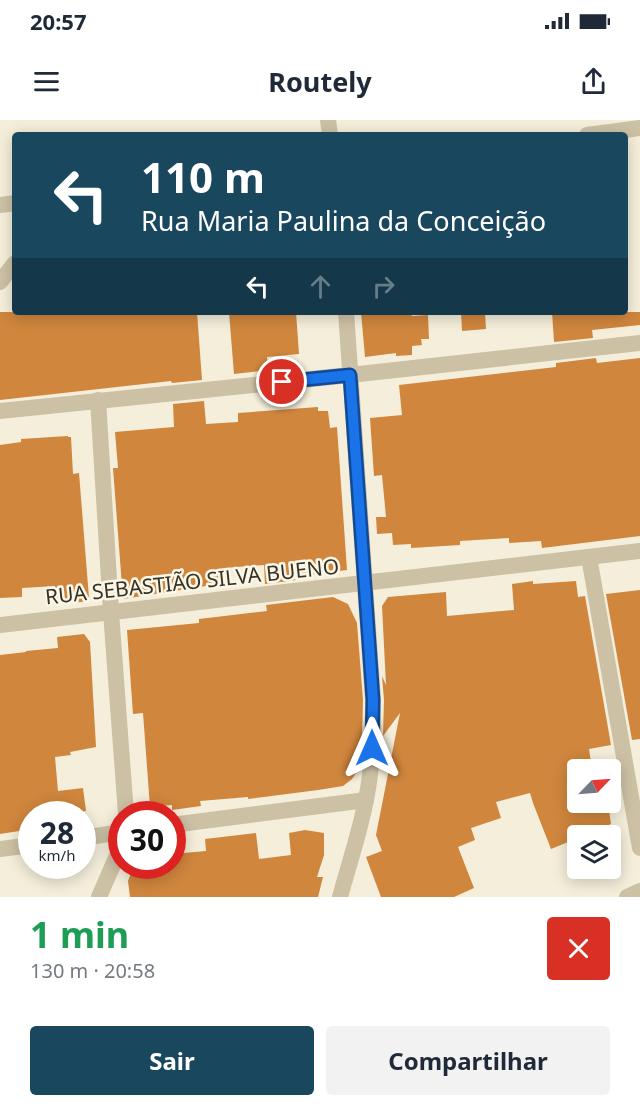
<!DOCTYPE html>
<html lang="pt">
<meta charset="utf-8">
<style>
:root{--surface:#fff;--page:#f2f2f3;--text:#1f2937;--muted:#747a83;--accent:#19475d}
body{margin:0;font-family:"Noto Sans",sans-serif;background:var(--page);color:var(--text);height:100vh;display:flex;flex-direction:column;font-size:22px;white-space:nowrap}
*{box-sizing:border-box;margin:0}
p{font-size:20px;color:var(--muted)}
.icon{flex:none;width:33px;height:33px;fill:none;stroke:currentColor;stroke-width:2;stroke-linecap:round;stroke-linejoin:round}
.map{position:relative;height:777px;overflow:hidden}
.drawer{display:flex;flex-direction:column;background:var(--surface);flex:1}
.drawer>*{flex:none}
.guide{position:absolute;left:12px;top:12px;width:616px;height:183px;border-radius:6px;box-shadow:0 3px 15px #0003;background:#19475d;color:#fff;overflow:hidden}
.needle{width:39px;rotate:65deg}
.controls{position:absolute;left:567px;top:639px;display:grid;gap:12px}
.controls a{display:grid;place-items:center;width:54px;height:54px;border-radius:6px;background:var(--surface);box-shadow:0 3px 15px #0003;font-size:30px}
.speed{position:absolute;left:18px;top:681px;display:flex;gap:12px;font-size:30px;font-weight:700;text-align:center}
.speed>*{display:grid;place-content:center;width:78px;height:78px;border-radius:50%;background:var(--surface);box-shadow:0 3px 15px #0003;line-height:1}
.speed small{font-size:15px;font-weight:400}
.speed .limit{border:9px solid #d22;background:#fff;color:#111}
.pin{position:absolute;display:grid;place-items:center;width:51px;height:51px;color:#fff;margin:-26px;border:3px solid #fff;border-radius:50%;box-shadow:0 2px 6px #0007}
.me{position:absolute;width:66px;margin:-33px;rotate:0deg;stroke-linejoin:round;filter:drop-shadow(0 0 4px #0008)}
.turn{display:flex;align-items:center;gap:21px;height:126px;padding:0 30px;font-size:27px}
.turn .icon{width:78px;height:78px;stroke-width:2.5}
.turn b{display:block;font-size:42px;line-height:51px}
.lanes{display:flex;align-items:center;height:57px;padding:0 30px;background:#0003;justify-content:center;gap:30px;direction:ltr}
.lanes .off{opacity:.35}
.round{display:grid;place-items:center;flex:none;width:63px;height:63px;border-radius:6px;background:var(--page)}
.summary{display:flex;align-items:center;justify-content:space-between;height:102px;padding:0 30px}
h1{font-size:36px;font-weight:700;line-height:45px;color:#1e9e55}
.action{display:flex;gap:12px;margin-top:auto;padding:12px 30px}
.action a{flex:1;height:69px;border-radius:6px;background:var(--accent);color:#fff;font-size:24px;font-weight:700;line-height:69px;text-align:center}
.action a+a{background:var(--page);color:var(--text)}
.status{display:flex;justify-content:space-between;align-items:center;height:42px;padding:0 30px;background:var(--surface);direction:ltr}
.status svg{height:16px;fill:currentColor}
header{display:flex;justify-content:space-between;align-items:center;height:78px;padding:0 30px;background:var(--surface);font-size:27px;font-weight:700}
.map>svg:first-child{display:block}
</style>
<div class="status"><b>20:57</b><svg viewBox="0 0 49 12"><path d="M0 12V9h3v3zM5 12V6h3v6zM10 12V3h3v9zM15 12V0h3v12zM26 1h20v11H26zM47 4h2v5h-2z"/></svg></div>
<header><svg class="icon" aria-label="menu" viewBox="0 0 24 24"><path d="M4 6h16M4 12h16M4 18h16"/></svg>Routely<svg class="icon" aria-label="share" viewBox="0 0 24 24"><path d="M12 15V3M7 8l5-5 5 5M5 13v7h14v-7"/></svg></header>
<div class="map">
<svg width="640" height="777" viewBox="0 0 640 777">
<rect width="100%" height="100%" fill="#f4eeda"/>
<g fill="#d0863d">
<polygon points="0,192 197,192 202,260 172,263 171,261 0,280"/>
<polygon points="229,192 296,192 299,234 267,237 268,250 234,254"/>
<polygon points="361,192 411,192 412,196 428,195 429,219 421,219 422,225 412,226 412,235 396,236 396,233 365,237"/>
<polygon points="461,192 485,192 486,209 462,211"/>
<polygon points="552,192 640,192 640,205 592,210 593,218 554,222"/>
<polygon points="596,238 597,243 640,238 640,416 542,428 541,421 509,423 509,418 460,421 460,425 411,428 411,424 393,425 392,413 377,414 376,397 386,397 382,355 374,356 370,298 402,295 399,265 556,247 556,243"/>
<polygon points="204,281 206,304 238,302 238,293 318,287 318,291 328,291 330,308 337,307 347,450 289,457 296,460 265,464 264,445 224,448 225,463 123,479 113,348 118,348 115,312 174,307 173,284"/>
<polygon points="68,316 68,317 71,317 73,354 79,353 89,478 82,482 56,483 55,466 22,468 22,477 0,478 0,325 21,322 21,319"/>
<polygon points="533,461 533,464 576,461 578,477 585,476 611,625 589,629 591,642 587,643 589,650 578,650 578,682 608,682 611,704 584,716 578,716 578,718 551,729 533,683 530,673 496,682 501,698 471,708 475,720 458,727 474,768 454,777 381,777 366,737 382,731 376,715 400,593 383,616 384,580 382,556 386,565 382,486 388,477 446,472 447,496 514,490 512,464"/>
<polygon points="640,470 640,619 632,620 606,474"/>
<polygon points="333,477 348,484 357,503 363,580 362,617 360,647 352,659 343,666 318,670 248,679 248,677 200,681 201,686 172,690 172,685 150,687 143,593 133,594 127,510 199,503 199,499 267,491 266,485"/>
<polygon points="84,514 90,522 96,627 70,632 71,635 55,637 58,671 83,668 86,691 84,691 84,694 32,694 32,709 0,714 0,535 26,532 26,531 58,528 57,517"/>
<polygon points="305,710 324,713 324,735 317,757 323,757 318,777 130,777 128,761 131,753 142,750 141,746 172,746 172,734 206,731 205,719 256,713 259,739 291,735 289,713"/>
</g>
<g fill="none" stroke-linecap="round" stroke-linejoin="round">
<g stroke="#cdc1a5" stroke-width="16">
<polyline points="328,0 330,15"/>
<polyline points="587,15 640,8"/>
<polyline points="0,85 15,83"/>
<polyline points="0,162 15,143"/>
<polyline points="98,280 111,492 126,694"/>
<polyline points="0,291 350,255 640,223"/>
<polyline points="589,437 640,728"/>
<polyline points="0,505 640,431"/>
<polyline points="172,705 366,680"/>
<polyline points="82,718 122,712"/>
<polyline points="0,729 32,725"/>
<polyline points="99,777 122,724"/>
<path d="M340 777C351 737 365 696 370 655 373 630 373 605 373 580L346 192"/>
<polyline points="627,777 640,771"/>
</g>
</g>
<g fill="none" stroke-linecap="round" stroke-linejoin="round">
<g stroke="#114b97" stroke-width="15">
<polyline id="route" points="282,262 350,255 373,580 372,628"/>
</g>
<use href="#route" stroke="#1a73e8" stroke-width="10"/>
</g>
<g text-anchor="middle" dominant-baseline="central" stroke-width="5" stroke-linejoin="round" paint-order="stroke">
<g font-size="21" fill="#383127" stroke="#fbf7e7">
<text transform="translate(192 461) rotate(-6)">RUA SEBASTIÃO SILVA BUENO</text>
</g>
</g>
</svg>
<div class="controls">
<a><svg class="needle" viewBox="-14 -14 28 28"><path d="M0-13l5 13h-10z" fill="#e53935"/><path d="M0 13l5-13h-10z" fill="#747a83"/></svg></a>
<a><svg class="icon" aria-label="layers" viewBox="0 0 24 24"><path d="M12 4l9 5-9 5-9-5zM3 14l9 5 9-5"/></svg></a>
</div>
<div class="speed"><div>28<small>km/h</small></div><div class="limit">30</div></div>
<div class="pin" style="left:282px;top:262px;background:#d93025"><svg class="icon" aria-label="arrive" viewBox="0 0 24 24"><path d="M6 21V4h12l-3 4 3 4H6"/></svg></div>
<svg class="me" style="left:372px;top:628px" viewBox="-20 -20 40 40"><path d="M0-17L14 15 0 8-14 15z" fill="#1a73e8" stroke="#fff" stroke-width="4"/></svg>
<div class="guide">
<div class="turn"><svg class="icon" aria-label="left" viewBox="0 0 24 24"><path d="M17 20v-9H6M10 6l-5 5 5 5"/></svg><div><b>110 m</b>Rua Maria Paulina da Conceição</div></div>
<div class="lanes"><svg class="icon" aria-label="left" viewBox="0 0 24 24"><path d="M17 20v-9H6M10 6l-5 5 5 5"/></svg><svg class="icon off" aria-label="ahead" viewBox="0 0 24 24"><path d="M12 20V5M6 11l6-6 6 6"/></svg><svg class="icon off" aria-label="right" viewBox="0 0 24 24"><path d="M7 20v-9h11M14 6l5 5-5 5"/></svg></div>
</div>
</div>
<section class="drawer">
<div class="summary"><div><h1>1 min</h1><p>130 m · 20:58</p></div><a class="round" style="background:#d93025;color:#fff"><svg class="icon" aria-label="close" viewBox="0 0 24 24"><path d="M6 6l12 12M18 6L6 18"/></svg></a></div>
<div class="action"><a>Sair</a><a>Compartilhar</a></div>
</section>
